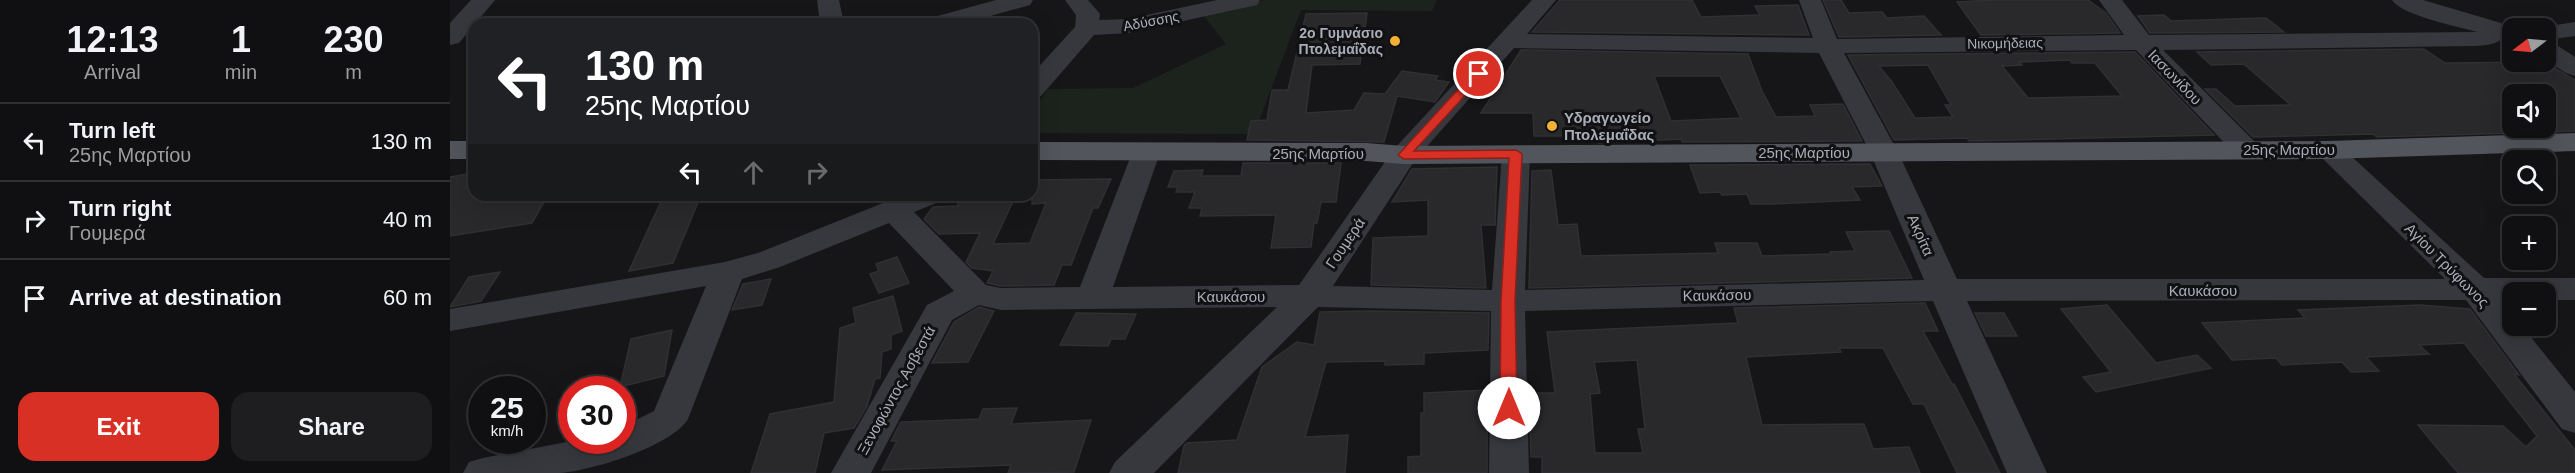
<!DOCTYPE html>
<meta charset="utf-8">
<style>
:root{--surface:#101012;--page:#1e1e20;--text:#f1f3f6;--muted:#9c9d9f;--line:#303032;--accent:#d93025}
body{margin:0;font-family:Helvetica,sans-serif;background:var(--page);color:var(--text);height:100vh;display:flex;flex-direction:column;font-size:22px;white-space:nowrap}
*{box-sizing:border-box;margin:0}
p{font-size:20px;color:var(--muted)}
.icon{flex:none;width:33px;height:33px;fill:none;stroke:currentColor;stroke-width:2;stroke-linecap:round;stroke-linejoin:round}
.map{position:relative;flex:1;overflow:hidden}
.side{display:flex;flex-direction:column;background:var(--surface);width:450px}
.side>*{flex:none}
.hud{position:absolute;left:18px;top:18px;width:570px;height:183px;border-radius:18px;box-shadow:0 6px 24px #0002,0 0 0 2px var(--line);background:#202124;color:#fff;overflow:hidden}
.needle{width:39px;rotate:254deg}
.fabs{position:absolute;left:2052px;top:18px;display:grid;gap:12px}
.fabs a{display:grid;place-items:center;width:54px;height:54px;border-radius:12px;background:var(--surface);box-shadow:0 6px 24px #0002,0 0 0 2px var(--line);font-size:30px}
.speed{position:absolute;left:18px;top:376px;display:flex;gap:12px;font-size:30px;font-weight:700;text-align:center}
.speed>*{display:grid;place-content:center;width:78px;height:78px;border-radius:50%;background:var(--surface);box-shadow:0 6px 24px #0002,0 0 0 2px var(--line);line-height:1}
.speed small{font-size:15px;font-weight:400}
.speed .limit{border:9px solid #d22;background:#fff;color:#111}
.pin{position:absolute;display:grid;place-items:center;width:51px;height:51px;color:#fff;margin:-26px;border:3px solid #fff;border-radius:50%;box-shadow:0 2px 6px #0007}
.me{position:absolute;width:66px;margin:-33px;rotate:0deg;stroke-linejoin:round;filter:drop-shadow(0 0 4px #0008)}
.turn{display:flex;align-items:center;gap:21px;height:126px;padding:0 18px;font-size:27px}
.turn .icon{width:78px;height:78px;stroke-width:2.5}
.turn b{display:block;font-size:42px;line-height:51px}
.lanes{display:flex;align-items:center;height:57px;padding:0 18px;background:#0003;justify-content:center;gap:30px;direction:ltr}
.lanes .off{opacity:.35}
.eta{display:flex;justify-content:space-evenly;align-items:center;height:102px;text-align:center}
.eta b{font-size:36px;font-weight:600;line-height:42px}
.button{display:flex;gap:12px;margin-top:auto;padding:12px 18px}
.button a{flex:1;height:69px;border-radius:18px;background:var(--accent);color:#fff;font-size:24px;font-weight:600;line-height:69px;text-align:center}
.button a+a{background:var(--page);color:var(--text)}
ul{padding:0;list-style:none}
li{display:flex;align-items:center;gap:18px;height:78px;padding:0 18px;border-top:2px solid var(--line)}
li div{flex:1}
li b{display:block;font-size:22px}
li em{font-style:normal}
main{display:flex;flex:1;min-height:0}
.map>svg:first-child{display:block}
</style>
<main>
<section class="side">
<div class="eta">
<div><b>12:13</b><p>Arrival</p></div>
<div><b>1</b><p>min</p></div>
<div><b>230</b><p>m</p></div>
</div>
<ul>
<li><svg class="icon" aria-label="left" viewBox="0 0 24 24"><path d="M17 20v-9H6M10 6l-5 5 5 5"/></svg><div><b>Turn left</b><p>25ης Μαρτίου</p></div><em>130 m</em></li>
<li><svg class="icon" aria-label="right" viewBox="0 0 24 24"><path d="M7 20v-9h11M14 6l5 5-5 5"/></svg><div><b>Turn right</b><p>Γουμερά</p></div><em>40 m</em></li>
<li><svg class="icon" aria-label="arrive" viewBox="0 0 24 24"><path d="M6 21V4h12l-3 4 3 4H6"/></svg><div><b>Arrive at destination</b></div><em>60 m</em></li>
</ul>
<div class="button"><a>Exit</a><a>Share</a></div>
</section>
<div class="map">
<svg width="2125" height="473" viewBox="0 0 2125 473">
<rect width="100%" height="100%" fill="#161618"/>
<polygon fill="#1c231d" points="815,0 987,0 982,11 851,10 804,134 582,133 582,112 598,89 683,88 776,44 752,14"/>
<g fill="#29292c" stroke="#303034" stroke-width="1.5" fill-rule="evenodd">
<polygon points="1110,0 1242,0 1251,17 1310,15 1305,6 1348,5 1359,35 1082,32"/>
<polygon points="1373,0 1391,0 1399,13 1432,12 1437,18 1474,16 1491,35 1389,37"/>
<polygon points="1546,0 1638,0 1656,13 1670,33 1531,35 1507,2"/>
<polygon points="917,13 910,64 862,65 856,113 904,110 914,93 935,94 952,71 988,76 985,80 999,82 985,102 947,96 934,142 797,140 801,121 817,120 822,90 838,90 856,14"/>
<polygon points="1714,15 1721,21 1816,18 1834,32 1700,33 1688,16"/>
<polygon points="1974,49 1995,63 2095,62 2125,80 2125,131 2096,132 2096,85 2062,87 2062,133 1927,137 1923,134 1803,137 1755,89 1766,89 1785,106 1841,105 1794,64 1761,65 1747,52"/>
<path d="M1071 50 1298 54 1312 91 1326 117 1365 116 1360 105 1393 104 1412 141 1232 142V139L1148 143 1146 136H1084L1083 113H1031ZM1204 76H1270L1291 118 1221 121Z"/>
<path d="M1685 52 1764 135 1519 141 1517 138 1444 140 1398 55ZM1620 60 1622 63H1645L1672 96 1578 98 1552 66 1572 65 1569 62ZM1478 65 1501 105H1495L1503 117 1465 118 1442 82 1429 66Z"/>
<polygon points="793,163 891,163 886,202 871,202 867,223 864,223 861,247 821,248 826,215 750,216 752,208 739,208 745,192 726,192 728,187 718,187 724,171 753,170 751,176 791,176"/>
<polygon points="1420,164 1432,186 1402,187 1410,200 1320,204 1301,204 1297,194 1272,195 1270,192 1250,193 1240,165"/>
<polygon points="1047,167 1045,225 1031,225 1036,288 921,285 923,238 978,236 978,200 942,202 962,169"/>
<polygon points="1101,170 1108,225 1127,224 1131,256 1268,253 1265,243 1307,243 1312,256 1381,254 1380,252 1405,251 1396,232 1439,231 1462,278 1079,288 1082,171"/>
<polygon points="24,173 24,195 98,195 82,223 0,236 0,177"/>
<polygon points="661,179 648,208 643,208 621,265 612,265 604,285 551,286 537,283 543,271 522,268 516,262 530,233 489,234 474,219 483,207 507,206 514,195 566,195 543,244 580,243 596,203 582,204 582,180"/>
<polygon points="214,195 251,195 223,263 179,271"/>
<polygon points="447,257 459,283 429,293 420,274 429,271 426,264"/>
<polygon points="50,272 31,301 0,307 19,277"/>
<polygon points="321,279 312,305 282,310 293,284"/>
<polygon points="443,296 452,331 441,335 441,349 432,352 430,378 425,379 417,406 404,428 374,433 365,473 301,473 320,414 384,402 390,328 406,323 403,308"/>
<path d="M1475 303 1488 331H1473L1502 384H1504L1550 473H1507L1474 404H1463L1433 348H1389L1391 352 1296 357 1312 425 1414 424 1423 449 1459 447 1470 473H1092V457H1081L1079 393H1105L1097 332 1288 323 1284 308ZM1187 360 1195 429H1188L1193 453H1145L1140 394 1150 393 1144 362Z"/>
<polygon points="1657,305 1706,363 1747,355 1761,368 1646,392 1633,377 1661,372 1611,309"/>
<polygon points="1970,305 2020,309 2069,375 2064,374 2125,450 2125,473 2008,473 1968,425 2053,426 2076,447 2087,436 2014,343 1969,345 1979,354 1916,357 1929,371 1901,372 1892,362 1832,365 1826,358 1782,360 1752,323 1855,318 1848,310"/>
<polygon points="529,307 544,311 518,362 482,363 504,322"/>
<polygon points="920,311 1039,313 1038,350 974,353 974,364 935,365 935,361 876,362 855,437 898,435 895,473 728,473 734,446 737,443 787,440 812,367 847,342 864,345 870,312"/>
<polygon points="626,313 631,313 686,314 675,339 661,339 658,346 610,345"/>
<polygon points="1525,313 1554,313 1567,336 1536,336"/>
<polygon points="222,330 214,376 170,387 181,339"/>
<polygon points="1037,390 1037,473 958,473 958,457 971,456 971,413 974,413 974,393"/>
<polygon points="567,408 561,424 641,420 624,472 558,473 561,465 432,470 447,441 441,441 451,422 529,419 533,409"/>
</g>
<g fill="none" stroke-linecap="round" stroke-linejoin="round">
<g fill="#37383d" fill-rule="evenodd">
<polygon points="21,0 45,0 9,43 0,45 0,23"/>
<polygon points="367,0 389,0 394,24 370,24"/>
<polygon points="546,0 583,0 580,5 512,24 473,24 477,19"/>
<polygon points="615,0 638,0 650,14 649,20 678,19 767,0 810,0 807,5 678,33 644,35 591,96 582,98 582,74 625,27 626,15"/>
<path d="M1082 0H1106L1077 34 1363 38 1349 0H1371L1387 39 1674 35 1649 0H1672L1699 35 2027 32C2007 26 1953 16 1942 0H1973L2051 23 2056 34C2049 45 2037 45 2025 46L1713 50 1806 143 1810 149 1806 155 1796 158 1786 155 1686 50 1394 53 1448 152 1507 279H1995L1864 150 1868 144 1878 141 1888 144 2034 278H2125V300H2096V292H2062V300H2052L2062 314V326H2072L2125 392V433L2112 429 2016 300 1517 301 1597 473H1557L1483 301 1075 311 1079 473H1039L1041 311 868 307 704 473H659L665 462 827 307 551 310 529 305 502 320 421 473H381L477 305 504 291 439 223 330 267 292 279 238 419C222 446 141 471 110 473 78 473 45 473 13 473L19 462 33 458 122 441H172V427L204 411 256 286 0 331V309L275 262 308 253 453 195H495L491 201 464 212 536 285 551 288 630 287 682 153 686 147 696 144 706 147 710 153 663 287 849 285 944 149ZM1064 48 1369 53 1420 152 1474 280 1075 290 1080 154 1076 148 1066 145 1056 148 1052 154 1042 290 883 286 965 160Z"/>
<polygon points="2125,22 2125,36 2096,40 2096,28 2087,28"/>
<polygon points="2096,42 2105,44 2125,57 2125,76 2116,73 2096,60"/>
</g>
<g fill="#53555c" fill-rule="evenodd">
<polygon points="2125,133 2125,151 1878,159 954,164 916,161 582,160 582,142 916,143 954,146 1878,141"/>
<rect x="0" y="141" width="24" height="18"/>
</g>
</g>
<polygon fill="#d93025" stroke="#8d1f18" stroke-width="1.5" points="1029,70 1035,74 1033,76 964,151 1066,150 1072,154 1065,301 1067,408 1064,412 1053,412 1050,408 1051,301 1059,158 954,159 948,155 1025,71"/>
<g fill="#f2b134" stroke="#111113" stroke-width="2">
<circle cx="945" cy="41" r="6"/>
<circle cx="1102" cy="126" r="6"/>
</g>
<g text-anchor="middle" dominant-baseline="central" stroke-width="6" stroke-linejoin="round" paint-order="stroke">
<g font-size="14" fill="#a8adb8" stroke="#111113">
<text transform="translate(701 21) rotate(-11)">Αδύσσης</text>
<text transform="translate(1555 43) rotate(-1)">Νικομήδειας</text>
</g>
<g font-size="14" font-weight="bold" fill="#a8adb8" stroke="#111113" text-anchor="end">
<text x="933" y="33">2ο Γυμνάσιο<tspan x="933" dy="16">Πτολεμαΐδας</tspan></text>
</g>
<g font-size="15" fill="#a8adb8" stroke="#111113">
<text transform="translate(1725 77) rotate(46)">Ιασωνίδου</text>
<text x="1839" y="149">25ης Μαρτίου</text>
<text x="1354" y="152">25ης Μαρτίου</text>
<text x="868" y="153">25ης Μαρτίου</text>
<text transform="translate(1471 235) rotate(66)">Ακρίτα</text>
<text transform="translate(895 243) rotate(-56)">Γουμερά</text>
<text transform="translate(1997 265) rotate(45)">Αγίου Τρύφωνος</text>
<text x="1753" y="290">Καυκάσου</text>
<text transform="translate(1267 295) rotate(-1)">Καυκάσου</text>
<text x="781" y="296">Καυκάσου</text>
<text transform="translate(446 390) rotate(-61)">Ξενοφώντος Ασβεστά</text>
</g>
<g font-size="15" font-weight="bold" fill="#a8adb8" stroke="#111113" text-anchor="start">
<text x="1114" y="117">Υδραγωγείο<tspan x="1114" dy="17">Πτολεμαΐδας</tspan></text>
</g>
</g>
</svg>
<div class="fabs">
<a><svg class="needle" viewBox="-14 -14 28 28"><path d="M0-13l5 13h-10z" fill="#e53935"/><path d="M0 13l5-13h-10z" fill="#9c9d9f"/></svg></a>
<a><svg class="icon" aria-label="sound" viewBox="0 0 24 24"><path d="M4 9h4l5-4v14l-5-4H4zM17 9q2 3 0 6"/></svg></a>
<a><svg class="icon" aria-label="search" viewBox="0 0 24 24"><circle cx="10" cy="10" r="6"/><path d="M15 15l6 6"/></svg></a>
<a>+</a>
<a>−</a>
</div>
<div class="speed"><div>25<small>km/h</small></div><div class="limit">30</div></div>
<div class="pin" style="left:1029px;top:74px;background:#d93025"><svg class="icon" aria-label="arrive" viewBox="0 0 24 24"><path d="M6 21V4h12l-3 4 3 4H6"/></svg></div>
<svg class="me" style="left:1059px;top:408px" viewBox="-20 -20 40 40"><circle r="19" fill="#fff"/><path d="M0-13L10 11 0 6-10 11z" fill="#d93025"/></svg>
<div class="hud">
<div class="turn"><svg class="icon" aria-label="left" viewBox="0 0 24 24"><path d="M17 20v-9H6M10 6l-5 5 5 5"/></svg><div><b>130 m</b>25ης Μαρτίου</div></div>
<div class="lanes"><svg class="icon" aria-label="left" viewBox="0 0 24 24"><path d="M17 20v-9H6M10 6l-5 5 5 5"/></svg><svg class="icon off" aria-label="ahead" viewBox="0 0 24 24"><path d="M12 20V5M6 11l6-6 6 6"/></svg><svg class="icon off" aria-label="right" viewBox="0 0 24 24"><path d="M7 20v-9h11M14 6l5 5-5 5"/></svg></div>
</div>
</div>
</main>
